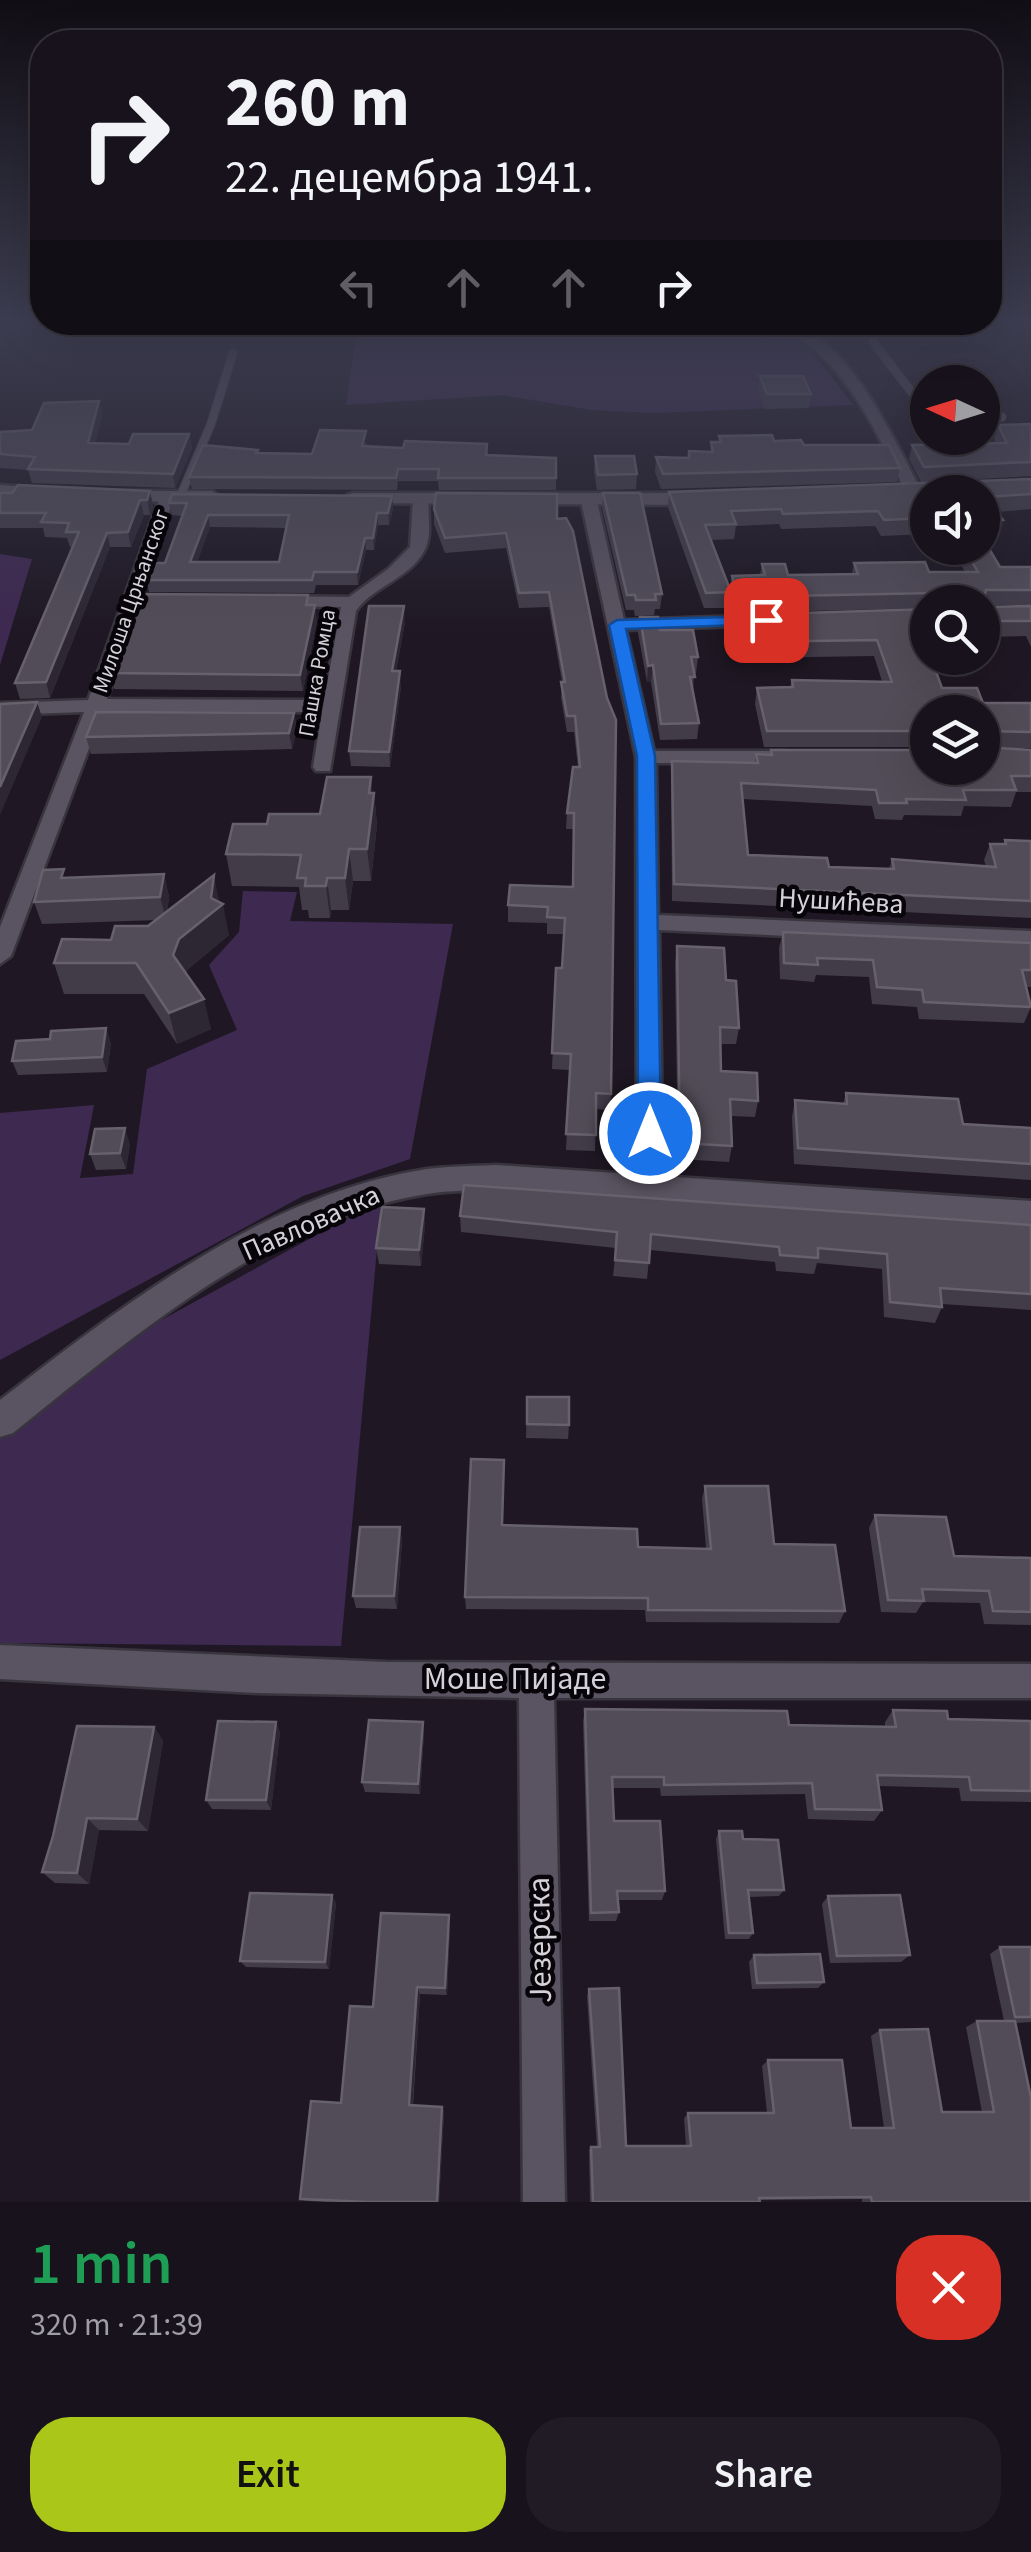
<!DOCTYPE html>
<meta charset="utf-8">
<style>
:root{--surface:#17121b;--page:#201b24;--text:#f1f3f6;--muted:#9e9ea3;--line:#36323a;--accent:#aac719}
body{margin:0;font-family:"Source Sans 3",sans-serif;background:var(--page);color:var(--text);height:100vh;display:flex;flex-direction:column;font-size:38px;white-space:nowrap}
*{box-sizing:border-box;margin:0}
p{font-size:32px;color:var(--muted)}
.icon{flex:none;width:55px;height:55px;fill:none;stroke:currentColor;stroke-width:2;stroke-linecap:round;stroke-linejoin:round}
.map{position:relative;height:2202px;overflow:hidden}
.side{display:flex;flex-direction:column;background:var(--surface);flex:1}
.side>*{flex:none}
.top-card{position:absolute;left:30px;top:30px;width:972px;height:305px;border-radius:40px;box-shadow:0 10px 40px #0002,0 0 0 2px var(--line);background:#17121b;color:var(--text);overflow:hidden}
.needle{width:65px;rotate:274deg}
.controls{position:absolute;left:910px;top:365px;display:grid;gap:20px}
.controls a{display:grid;place-items:center;width:90px;height:90px;border-radius:50%;background:var(--surface);box-shadow:0 10px 40px #0002,0 0 0 2px var(--line);font-size:50px}
.pin{position:absolute;display:grid;place-items:center;width:85px;height:85px;color:#fff;margin:-42px;border-radius:20px;box-shadow:0 5px 15px #0006}
.me{position:absolute;width:110px;margin:-55px;rotate:0deg;stroke-linejoin:round;filter:drop-shadow(0 0 8px #0008)}
.turn{display:flex;align-items:center;gap:35px;height:210px;padding:0 30px;font-size:45px}
.turn .icon{width:130px;height:130px;stroke-width:2.5}
.turn b{display:block;font-size:70px;line-height:85px}
.lanes{display:flex;align-items:center;height:95px;padding:0 30px;background:#0003;justify-content:center;gap:50px;direction:ltr}
.lanes .off{opacity:.35}
.round{display:grid;place-items:center;flex:none;width:105px;height:105px;border-radius:40px;background:var(--page)}
.headline{display:flex;align-items:center;justify-content:space-between;height:170px;padding:0 30px}
h1{font-size:60px;font-weight:600;line-height:75px;color:#1e9e55}
.primary-button{display:flex;gap:20px;margin-top:auto;padding:20px 30px}
.primary-button a{flex:1;height:115px;border-radius:40px;background:var(--accent);color:#111;font-size:40px;font-weight:600;line-height:115px;text-align:center}
.primary-button a+a{background:var(--page);color:var(--text)}
.map>svg:first-child{display:block}
</style>
<div class="map">
<svg width="1031" height="2202" viewBox="0 0 1031 2202">
<rect width="100%" height="100%" fill="#1f1824"/>
<g fill="#3e2951">
<polygon points="771,322 803,340 853,405 652,413 592,410 502,395 346,405 358,323"/>
<polygon points="0,554 32,559 0,665"/>
<polygon points="243,891 297,892 290,921 453,924 410,1159 303,1196 0,1360 0,1113 94,1105 80,1178 133,1174 147,1069 237,1030 209,965 239,932"/>
<polygon points="381,1205 341,1646 0,1643 0,1435 125,1340 355,1214"/>
</g>
<g fill="none" stroke-linecap="round" stroke-linejoin="round">
<g stroke="#39353e" stroke-width="10">
<g id="service">
<polyline points="865,322 876,346 928,413"/>
<polyline points="982,419 1002,417"/>
<polyline points="180,497 211,424 233,353"/>
</g>
</g>
<g stroke="#39353e" stroke-width="5">
<g id="minor">
<path d="M776 322C842 322 895 441 922 492L919 495 906 492C883 446 862 397 826 360 811 345 792 336 776 322Z"/>
<path d="M161 494 174 497 107 699 324 700 341 607 277 606 269 601 277 596 349 597 388 569 410 547 413 499 421 494 429 499C427 514 432 533 426 547 413 578 374 585 356 611L330 771H316L313 767 322 712 103 711 11 956 0 964V927L84 712 0 715V703L88 700Z"/>
<polygon points="589,496 597,501 624,620 772,615 781,620 772,625 626,630 654,751 786,751 796,757 786,763 656,763 658,915 1031,931 1031,947 659,930 663,1187 659,1194 641,1194 637,1187 636,757 581,501"/>
<polygon points="0,1645 386,1662 1031,1664 1031,1698 554,1698 565,2202 523,2202 519,1698 257,1693 0,1679"/>
</g>
</g>
<g stroke="#39353e" stroke-width="5">
<g id="tertiary">
<polygon points="0,485 52,489 61,494 52,499 0,495"/>
<polygon points="113,491 212,491 221,497 212,503 107,500 104,496"/>
<polygon points="353,493 707,493 716,499 707,505 347,503 347,495"/>
<path d="M496 1165 1031 1201V1227L496 1189C473 1191 450 1190 427 1194 269 1219 134 1336 13 1433L0 1437V1400C126 1303 265 1194 427 1169 450 1166 473 1166 496 1165Z"/>
</g>
</g>
<use href="#service" stroke="#5a5361" stroke-width="8"/>
<use href="#minor" fill="#5a5361" fill-rule="evenodd"/>
<use href="#tertiary" fill="#5a5361" fill-rule="evenodd"/>
</g>
<g fill="#423c49" fill-rule="evenodd">
<polygon points="760,376 811,394 809,408 765,409 758,391"/>
<polygon points="99,401 102,415 95,443 129,444 189,434 192,448 175,488 32,483 28,470 0,468 0,432 32,430"/>
<polygon points="1031,424 1031,476 921,482 909,459 912,445 996,443 994,439 998,425"/>
<polygon points="719,436 804,445 900,468 897,482 661,489 655,472 656,457 688,458 689,451 710,452 711,442 719,442"/>
<polygon points="367,443 366,447 403,448 487,444 488,455 556,458 556,490 439,490 438,481 398,481 397,490 192,489 189,477 258,450 259,453 312,454"/>
<polygon points="595,456 637,474 636,489 597,490 594,471"/>
<polygon points="1031,479 1031,509 997,512 1003,520 999,536 982,537 982,492 928,492 928,534 881,536 875,526 781,529 779,524 736,526 734,539 711,540 730,589 732,576 760,575 762,564 788,575 852,574 854,563 929,572 965,572 952,548 982,548 1000,567 1031,567 1031,605 985,605 987,607 1031,606 1031,647 1026,636 987,637 982,654 982,602 928,602 928,608 735,613 731,596 729,608 704,608 668,507 669,492"/>
<polygon points="150,491 153,506 150,515 144,515 131,547 110,547 50,698 20,699 15,683 72,547 70,547 67,538 45,537 43,528 0,528 0,493"/>
<polygon points="603,493 662,594 660,609 655,609 654,615 635,616 634,610 626,610 602,508"/>
<path d="M392 496 393 508 389 525H378L374 550H366L358 585H316L314 593 149 592 146 580 165 563 182 516 172 515 169 503ZM210 527 286 528 279 562H197Z"/>
<polygon points="434,509 557,519 611,1094 610,1110 596,1109 595,1151 566,1150 570,1070 552,1069 556,968 562,968 564,934 547,934 547,923 508,922 508,905 573,887 573,829 566,829 567,813 578,767 574,732 567,732 561,698 562,682 549,607 519,608 506,548 445,553 434,524"/>
<polygon points="309,605 317,621 303,691 114,689 110,673"/>
<polygon points="928,609 928,658 942,688 983,703 1031,703 1031,748 997,748 1031,750 1031,792 1016,792 1011,807 964,806 961,816 904,815 902,820 875,819 872,806 743,799 748,855 829,867 889,869 892,859 986,866 984,860 990,844 1004,844 1005,840 1031,841 1031,918 672,901 671,777 672,761 755,763 756,754 770,755 771,750 982,768 928,712 928,747 764,747 755,704 757,688 790,687 792,680 882,681 874,656 745,658 739,630 741,615"/>
<polygon points="640,617 698,657 696,673 694,673 693,692 699,723 697,739 660,740 651,682 647,682 638,633"/>
<polygon points="405,622 396,671 401,686 390,767 351,766 349,751"/>
<polygon points="294,713 297,729 292,749 91,754 86,737"/>
<polygon points="371,777 372,793 374,793 377,825 371,881 353,881 349,910 331,910 330,918 309,918 308,910 302,910 299,887 232,886 226,854 267,824 320,814"/>
<polygon points="164,874 169,897 167,911 219,902 229,935 187,970 185,973 211,1029 177,1044 144,994 64,994 54,963 111,940 148,926 157,920 42,924 34,902 67,878"/>
<polygon points="783,932 1031,943 1031,987 1026,987 1031,1007 1024,1023 919,1019 917,1007 872,1004 869,977 816,975 814,982 780,979 779,948"/>
<polygon points="677,946 726,980 739,1028 736,1044 720,1044 721,1071 758,1101 755,1117 731,1116 732,1146 729,1162 678,1159 675,963"/>
<polygon points="111,1043 107,1072 18,1075 12,1061"/>
<polygon points="846,1093 963,1124 1031,1128 1031,1180 794,1164 792,1117 795,1100 843,1104"/>
<polygon points="130,1144 126,1169 96,1170 90,1154"/>
<polygon points="424,1209 425,1225 421,1266 379,1264 376,1248"/>
<polygon points="460,1216 1031,1225 1031,1310 942,1304 942,1307 935,1323 884,1317 882,1269 817,1263 814,1274 776,1271 775,1262 650,1250 647,1279 613,1276 616,1248 461,1232"/>
<polygon points="527,1397 569,1425 568,1439 526,1438"/>
<polygon points="705,1486 774,1544 845,1611 839,1623 646,1622 645,1610 466,1609 465,1597 638,1547 706,1548 702,1499"/>
<polygon points="875,1515 954,1556 1031,1558 1031,1625 984,1624 980,1603 923,1602 916,1613 881,1612 869,1528"/>
<polygon points="400,1527 402,1541 397,1609 356,1608 353,1596"/>
<polygon points="585,1709 789,1725 885,1727 885,1722 893,1710 948,1719 1031,1721 1031,1802 961,1801 959,1788 879,1786 882,1810 874,1821 808,1819 805,1794 661,1796 660,1788 612,1788 614,1821 665,1891 662,1900 618,1900 619,1912 616,1921 589,1921 583,1721"/>
<polygon points="154,1727 163,1741 148,1831 99,1830 89,1884 55,1883 42,1872"/>
<polygon points="280,1732 271,1810 212,1809 206,1800"/>
<polygon points="424,1733 420,1794 365,1792 362,1782"/>
<polygon points="719,1831 743,1839 784,1890 779,1896 749,1897 753,1933 749,1939 725,1939 716,1839"/>
<polygon points="828,1896 910,1955 901,1962 830,1963 822,1904"/>
<polygon points="336,1903 329,1969 246,1967 240,1961"/>
<polygon points="449,1915 450,1925 447,1995 420,1994 413,2106 442,2107 444,2112 439,2202 327,2202 307,2201 300,2199 341,2103"/>
<polygon points="1000,1947 1031,1947 1031,2022 1015,2023 1031,2202 862,2202 862,2199 760,2200 760,2202 590,2202 589,2150 591,2147 597,2147 587,1996 589,1989 626,2146 686,2146 684,2118 688,2113 767,2113 762,2066 768,2060 851,2128 884,2128 871,2036 880,2030 942,2112 982,2112 966,2027 977,2021 1004,2021 990,1954"/>
<polygon points="754,1955 824,1982 818,1988 752,1989 749,1962"/>
</g>
<g fill="#2d2734">
<polygon points="99,401 102,415 92,457 88,443"/>
<polygon points="189,434 192,448 175,488 173,474"/>
<polygon points="150,491 153,506 150,515 147,500"/>
<polygon points="392,496 393,508 389,525 388,513"/>
<polygon points="140,500 144,515 131,547 128,532"/>
<polygon points="377,513 378,525 374,550 373,538"/>
<polygon points="208,515 210,527 192,575 190,562"/>
<polygon points="107,533 110,547 50,698 46,682"/>
<polygon points="365,538 366,550 358,585 357,572"/>
<polygon points="315,605 317,621 303,691 300,675"/>
<polygon points="404,606 405,622 393,686 392,671"/>
<polygon points="653,665 651,682 647,682 648,666"/>
<polygon points="400,671 401,686 390,767 389,752"/>
<polygon points="37,702 42,717 0,815 0,787"/>
<polygon points="294,713 297,729 292,749 289,733"/>
<polygon points="371,777 373,801 374,793 377,825 371,881 367,849"/>
<polygon points="349,849 353,881 349,910 345,878"/>
<polygon points="164,874 169,897 166,919 160,897"/>
<polygon points="214,875 220,906 223,904 229,935 187,970 181,986 173,955 179,939 211,898"/>
<polygon points="327,878 331,910 330,918 326,886"/>
<polygon points="204,999 211,1029 177,1044 169,1013"/>
<polygon points="106,1028 111,1043 107,1072 102,1057"/>
<polygon points="125,1128 130,1144 126,1169 120,1153"/>
<polygon points="424,1209 425,1225 421,1266 419,1250"/>
<polygon points="400,1527 402,1541 397,1609 394,1596"/>
<polygon points="276,1722 280,1732 271,1810 266,1800"/>
<polygon points="423,1722 424,1733 420,1794 418,1784"/>
<polygon points="154,1727 163,1741 148,1831 137,1819"/>
<polygon points="87,1818 99,1830 89,1884 77,1873"/>
<polygon points="332,1895 336,1903 329,1969 325,1962"/>
<polygon points="449,1915 450,1925 447,1995 445,1988"/>
<polygon points="417,1987 420,1994 412,2110 409,2105"/>
<polygon points="442,2107 444,2112 439,2202 437,2202"/>
</g>
<g fill="#524c58" stroke="#66616c" stroke-width="2.5" fill-rule="evenodd">
<polygon points="760,376 803,376 811,394 767,394"/>
<polygon points="99,401 88,443 129,444 133,434 189,434 173,474 28,469 35,457 0,454 0,432 32,430 44,403"/>
<polygon points="1031,424 1031,462 924,467 912,445 1007,443 998,425"/>
<polygon points="320,430 366,431 362,446 403,448 405,441 487,444 486,455 556,458 556,478 438,478 439,469 398,469 396,478 189,477 203,445 258,450 256,453 312,454"/>
<polygon points="772,435 774,441 801,440 804,445 889,445 900,468 663,474 656,457 689,458 689,451 713,452 711,442 721,442 719,436"/>
<polygon points="595,456 634,456 637,474 598,475"/>
<polygon points="1031,479 1031,494 986,497 1003,520 982,522 982,492 928,492 928,518 884,520 878,511 783,514 781,509 731,511 736,524 705,525 731,592 706,593 669,492"/>
<polygon points="18,485 150,491 147,500 140,500 128,532 107,533 46,682 15,683 79,532 66,532 69,523 41,522 46,513 0,513 0,493 12,493"/>
<polygon points="436,493 557,494 557,519 566,518 573,531 607,698 616,720 611,1094 596,1093 596,1135 566,1134 571,1054 552,1053 556,968 562,968 565,918 547,917 548,907 508,905 510,885 573,887 574,813 567,813 573,767 580,767 575,716 567,716 561,682 565,682 549,592 519,593 506,533 445,538 434,509"/>
<polygon points="603,493 640,493 662,594 655,594 656,600 636,600 635,595 627,595"/>
<path d="M172 494 392 496 388 513H377L373 538H365L357 572H314L312 580H146L154 563H165L187 503H169ZM208 515H289L279 562H190Z"/>
<polygon points="982,537 1000,567 1031,567 1031,590 986,590 983,603 987,607 1031,606 1031,621 982,621 982,602 933,602 935,593 737,597 732,576 765,575 762,564 785,564 788,575 858,574 854,563 925,562 929,572 978,572 964,548 982,548"/>
<polygon points="138,594 308,595 306,605 315,605 300,675 110,673"/>
<polygon points="369,606 404,606 392,671 400,671 389,752 349,751"/>
<polygon points="928,609 928,638 924,638 928,649 928,658 931,658 942,688 977,688 983,703 1031,703 1031,732 987,731 983,747 1031,750 1031,776 1011,776 1016,790 963,790 966,800 906,799 907,803 879,803 876,790 741,783 748,855 827,858 829,867 894,869 892,859 996,867 990,844 1006,844 1005,840 1031,841 1031,901 674,884 672,761 758,763 756,754 772,755 771,750 928,750 928,768 982,768 982,712 928,712 928,731 767,731 757,688 793,687 792,680 892,682 877,640 748,642 741,615"/>
<polygon points="640,617 658,617 660,630 693,630 698,657 691,657 695,677 690,677 699,723 661,724 653,665 648,666"/>
<polygon points="37,702 0,787 0,704"/>
<polygon points="96,712 294,713 289,733 86,737"/>
<polygon points="327,777 371,777 369,793 374,793 367,849 349,849 345,878 327,878 326,886 305,886 306,878 297,878 301,855 226,854 233,824 267,824 269,814 320,814"/>
<polygon points="64,869 61,878 164,874 160,897 34,902 43,870"/>
<polygon points="214,875 211,898 223,904 179,939 173,955 204,999 169,1013 136,963 54,963 62,939 111,940 115,926 148,926"/>
<polygon points="783,932 1031,943 1031,970 1022,970 1031,1007 924,1002 922,990 877,987 873,960 817,958 818,965 784,963"/>
<polygon points="677,946 724,948 726,980 736,981 739,1028 720,1027 721,1071 757,1073 758,1101 730,1099 732,1146 680,1143"/>
<polygon points="106,1028 102,1057 12,1061 16,1041 50,1039 51,1031"/>
<polygon points="846,1093 958,1099 963,1124 1031,1128 1031,1164 798,1148 795,1100 847,1104"/>
<polygon points="125,1128 120,1153 90,1154 95,1129"/>
<polygon points="464,1185 1031,1225 1031,1294 940,1288 942,1307 890,1302 887,1254 818,1248 818,1258 780,1255 779,1247 651,1234 649,1263 615,1260 617,1232 460,1216"/>
<polygon points="382,1207 424,1209 419,1250 376,1248"/>
<polygon points="527,1397 569,1397 569,1425 527,1424"/>
<polygon points="471,1459 504,1460 502,1525 637,1529 638,1547 711,1549 705,1486 768,1486 774,1544 835,1545 845,1611 648,1610 648,1598 465,1597"/>
<polygon points="875,1515 946,1517 954,1556 1031,1558 1031,1612 993,1611 989,1591 922,1589 924,1601 888,1600"/>
<polygon points="360,1527 400,1527 394,1596 353,1596"/>
<polygon points="585,1709 787,1711 789,1725 896,1727 893,1710 947,1711 948,1719 1031,1721 1031,1791 971,1790 969,1777 877,1775 882,1810 815,1809 812,1783 664,1785 664,1777 612,1777 614,1821 660,1821 665,1891 617,1891 619,1912 591,1913"/>
<polygon points="369,1720 423,1722 418,1784 362,1782"/>
<polygon points="218,1721 276,1722 266,1800 206,1800"/>
<polygon points="77,1726 154,1727 137,1819 87,1818 77,1873 42,1872 53,1836"/>
<polygon points="719,1831 742,1831 743,1839 778,1840 784,1890 748,1890 753,1933 729,1933"/>
<polygon points="250,1893 332,1895 325,1962 240,1961"/>
<polygon points="900,1895 910,1955 837,1956 828,1896"/>
<polygon points="381,1913 449,1915 445,1988 417,1987 409,2105 442,2107 437,2202 369,2202 300,2199 311,2101 341,2103 350,2006 373,2007"/>
<polygon points="1000,1947 1031,1947 1031,2017 1015,2017"/>
<polygon points="820,1954 824,1982 757,1983 754,1955"/>
<polygon points="619,1988 626,2146 691,2146 688,2113 774,2113 768,2060 842,2060 851,2128 894,2128 880,2030 928,2029 942,2112 994,2112 977,2021 1015,2021 1031,2098 1031,2202 872,2202 871,2197 759,2198 760,2202 593,2202 591,2147 600,2147 589,1989"/>
</g>
<linearGradient id="sky" x2="0" y2="1"><stop stop-color="#110d14"/><stop offset="0.51" stop-color="#3c3d50"/><stop offset="1" stop-color="#3c3d50" stop-opacity="0"/></linearGradient>
<rect width="1031" height="630" fill="url(#sky)"/>
<polygon fill="#1a73e8" stroke="#114b97" stroke-width="2.5" points="766,616 772,617 772,624 626,629 655,756 661,1133 650,1142 638,1133 637,756 609,625 617,620"/>
<g text-anchor="middle" dominant-baseline="central" stroke-width="9" stroke-linejoin="round" paint-order="stroke">
<g font-size="22" fill="#d5d1d9" stroke="#07050a">
<text transform="translate(131 601) rotate(-71)">Милоша Црњанског</text>
<text transform="translate(317 673) rotate(-80)">Пашка Ромца</text>
</g>
<g font-size="28" fill="#d5d1d9" stroke="#07050a">
<text transform="translate(841 901) rotate(3)">Нушићева</text>
<text transform="translate(311 1223) rotate(-24)">Павловачка</text>
</g>
<g font-size="32" fill="#d5d1d9" stroke="#07050a">
<text x="515" y="1679">Моше Пијаде</text>
<text transform="translate(540 1940) rotate(-91)">Језерска</text>
</g>
</g>
</svg>
<div class="controls">
<a><svg class="needle" viewBox="-14 -14 28 28"><path d="M0-13l5 13h-10z" fill="#e53935"/><path d="M0 13l5-13h-10z" fill="#9e9ea3"/></svg></a>
<a><svg class="icon" aria-label="sound" viewBox="0 0 24 24"><path d="M4 9h4l5-4v14l-5-4H4zM17 9q2 3 0 6"/></svg></a>
<a><svg class="icon" aria-label="search" viewBox="0 0 24 24"><circle cx="10" cy="10" r="6"/><path d="M15 15l6 6"/></svg></a>
<a><svg class="icon" aria-label="layers" viewBox="0 0 24 24"><path d="M12 4l9 5-9 5-9-5zM3 14l9 5 9-5"/></svg></a>
</div>
<div class="pin" style="left:766px;top:620px;background:#d93025"><svg class="icon" aria-label="arrive" viewBox="0 0 24 24"><path d="M6 21V4h12l-3 4 3 4H6"/></svg></div>
<svg class="me" style="left:650px;top:1133px" viewBox="-20 -20 40 40"><circle r="17" fill="#1a73e8" stroke="#fff" stroke-width="3"/><path d="M0-11L8 9 0 5-8 9z" fill="#fff"/></svg>
<div class="top-card">
<div class="turn"><svg class="icon" aria-label="right" viewBox="0 0 24 24"><path d="M7 20v-9h11M14 6l5 5-5 5"/></svg><div><b>260 m</b>22. децембра 1941.</div></div>
<div class="lanes"><svg class="icon off" aria-label="left" viewBox="0 0 24 24"><path d="M17 20v-9H6M10 6l-5 5 5 5"/></svg><svg class="icon off" aria-label="ahead" viewBox="0 0 24 24"><path d="M12 20V5M6 11l6-6 6 6"/></svg><svg class="icon off" aria-label="ahead" viewBox="0 0 24 24"><path d="M12 20V5M6 11l6-6 6 6"/></svg><svg class="icon" aria-label="right" viewBox="0 0 24 24"><path d="M7 20v-9h11M14 6l5 5-5 5"/></svg></div>
</div>
</div>
<section class="side">
<div class="headline"><div><h1>1 min</h1><p>320 m · 21:39</p></div><a class="round" style="background:#d93025;color:#fff"><svg class="icon" aria-label="close" viewBox="0 0 24 24"><path d="M6 6l12 12M18 6L6 18"/></svg></a></div>
<div class="primary-button"><a>Exit</a><a>Share</a></div>
</section>
